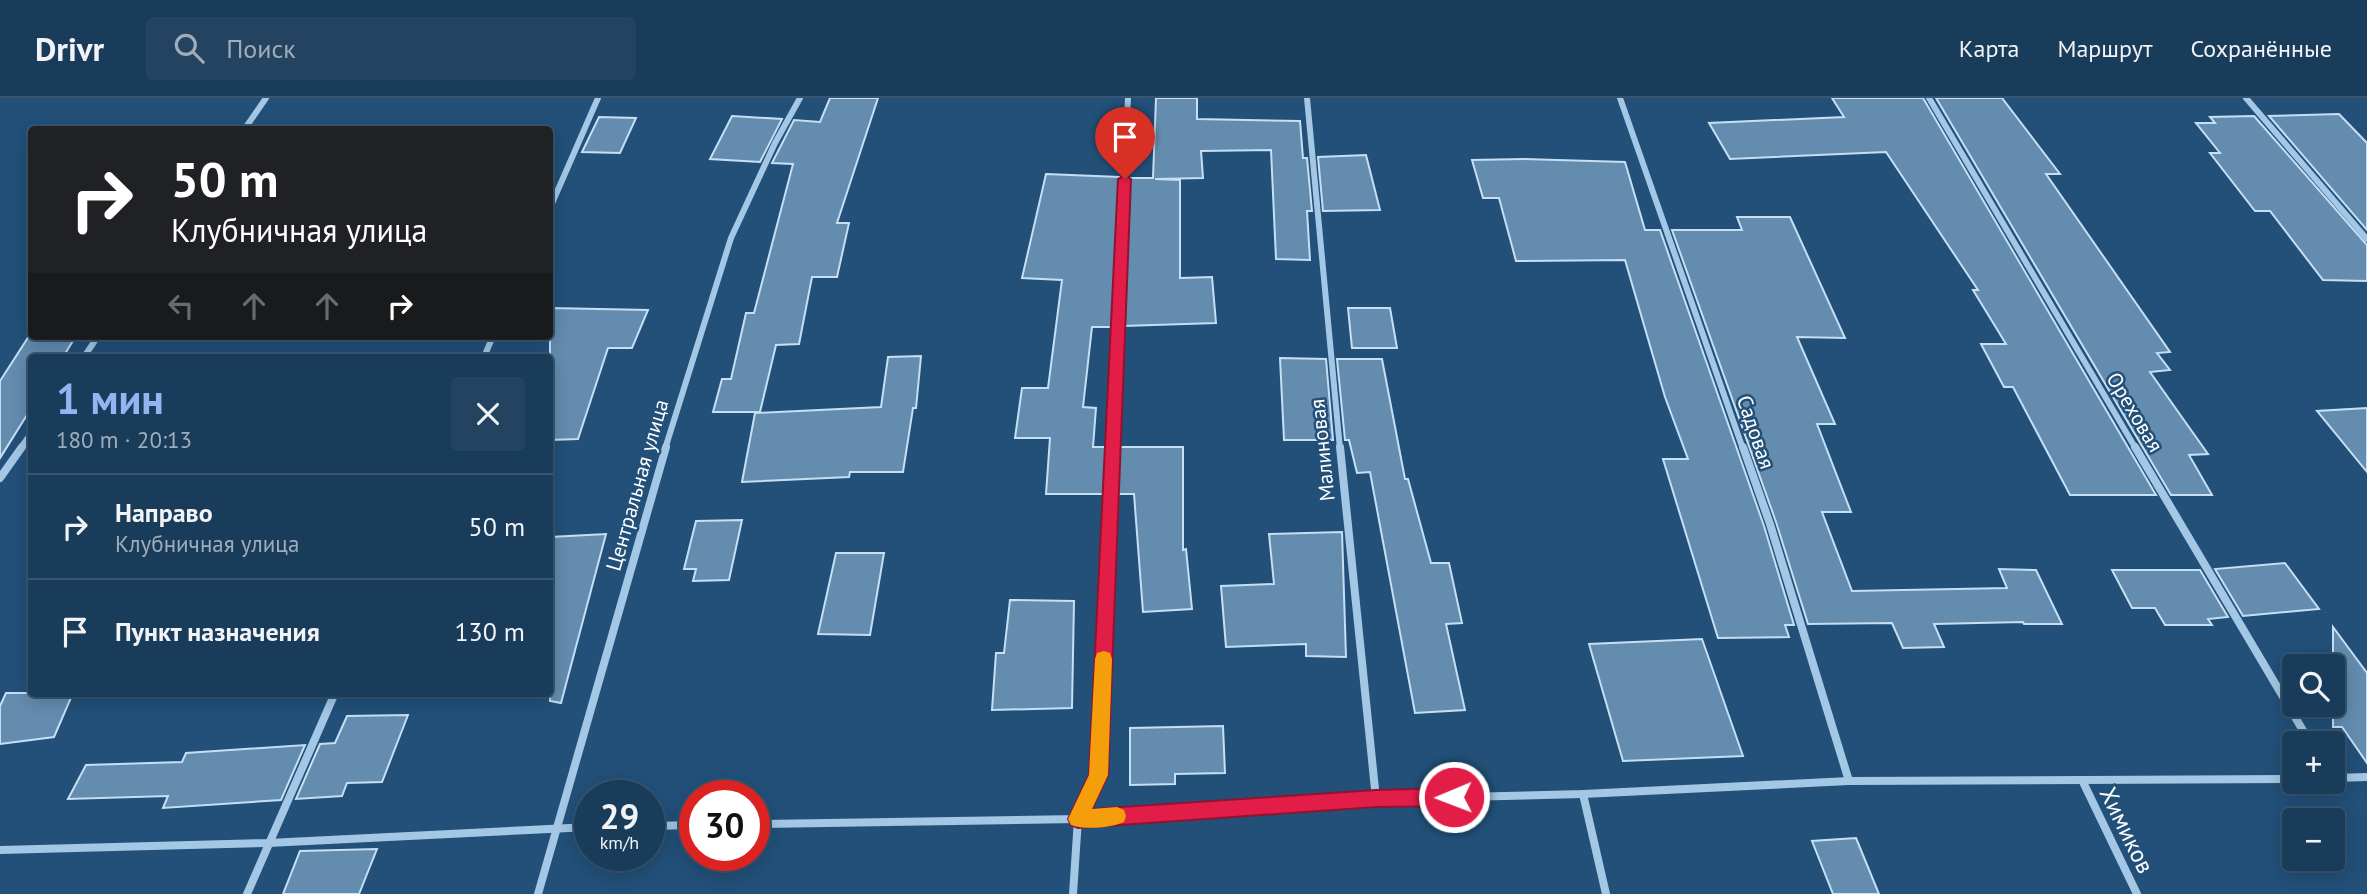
<!DOCTYPE html>
<html lang="ru">
<meta charset="utf-8">
<style>
:root{--surface:#1a3c5b;--page:#234361;--text:#f1f3f6;--muted:#9fadbb;--line:#385671;--accent:#95b2f1}
body{margin:0;font-family:"PT Sans",sans-serif;background:var(--page);color:var(--text);height:100vh;display:flex;flex-direction:column;font-size:26px;white-space:nowrap}
*{box-sizing:border-box;margin:0}
p{font-size:23px;color:var(--muted)}
.icon{flex:none;width:38px;height:38px;fill:none;stroke:currentColor;stroke-width:2;stroke-linecap:round;stroke-linejoin:round}
.map{position:relative;flex:1;overflow:hidden}
.details{position:absolute;left:28px;top:256px;width:525px;height:343px;display:flex;flex-direction:column;background:var(--surface);border-radius:7px;box-shadow:0 4px 18px #0003,0 0 0 2px var(--line)}
.details>*{flex:none}
.top-card{position:absolute;left:28px;top:28px;width:525px;height:214px;border-radius:7px;box-shadow:0 4px 18px #0003,0 0 0 2px var(--line);background:#202124;color:#fff;overflow:hidden}
.tools{position:absolute;left:2282px;top:556px;display:grid;gap:14px}
.tools a{display:grid;place-items:center;width:63px;height:63px;border-radius:7px;background:var(--surface);box-shadow:0 4px 18px #0003,0 0 0 2px var(--line);font-size:35px}
.speed{position:absolute;left:574px;top:682px;display:flex;gap:14px;font-size:35px;font-weight:700;text-align:center}
.speed>*{display:grid;place-content:center;width:91px;height:91px;border-radius:50%;background:var(--surface);box-shadow:0 4px 18px #0003,0 0 0 2px var(--line);line-height:1}
.speed small{font-size:18px;font-weight:400}
.speed .limit{border:10px solid #d22;background:#fff;color:#111}
.pin{position:absolute;display:grid;place-items:center;width:60px;height:60px;color:#fff;margin:-72px -30px;border-radius:50% 50% 50% 0;rotate:-45deg;box-shadow:0 0 7px #0007}
.pin .icon{rotate:45deg}
.me{position:absolute;width:77px;margin:-38px;rotate:269deg;stroke-linejoin:round;filter:drop-shadow(0 0 5px #0008)}
.turn{display:flex;align-items:center;gap:24px;height:147px;padding:0 28px;font-size:32px}
.turn .icon{width:91px;height:91px;stroke-width:2.5}
.turn b{display:block;font-size:49px;line-height:60px}
.lanes{display:flex;align-items:center;height:66px;padding:0 28px;background:#0003;justify-content:center;gap:35px;direction:ltr}
.lanes .off{opacity:.35}
.round{display:grid;place-items:center;flex:none;width:74px;height:74px;border-radius:7px;background:var(--page)}
.overview{display:flex;align-items:center;justify-content:space-between;height:119px;padding:0 28px}
h1{font-size:42px;font-weight:800;line-height:52px;color:var(--accent)}
ul{padding:0;list-style:none}
li{display:flex;align-items:center;gap:21px;height:105px;padding:0 28px;border-top:2px solid var(--line)}
li div{flex:1}
li b{display:block;font-size:26px}
li em{font-style:normal}
header{display:flex;align-items:center;gap:42px;box-sizing:border-box;height:98px;padding:0 35px;background:var(--surface);border-bottom:2px solid var(--line)}
header strong{font-size:33px}
nav{display:flex;gap:38px;margin-inline-start:auto;font-size:24px}
.search{width:490px;height:63px;background:var(--page);display:flex;align-items:center;gap:18px;box-sizing:border-box;padding:0 24px;border-radius:7px;color:var(--muted);font-size:26px}
.map>svg:first-child{display:block}
</style>
<header>
<strong>Drivr</strong>
<div class="search"><svg class="icon" aria-label="search" viewBox="0 0 24 24"><circle cx="10" cy="10" r="6"/><path d="M15 15l6 6"/></svg>Поиск</div>
<nav><a>Карта</a><a>Маршрут</a><a>Сохранённые</a></nav>
</header>
<div class="map">
<svg width="2367" height="796" viewBox="0 0 2367 796">
<rect width="100%" height="100%" fill="#225079"/>
<g fill="#638caf" stroke="#c6dff4" stroke-width="2">
<polygon points="830,0 878,0 837,125 849,125 837,179 812,179 799,246 776,247 760,314 713,314 722,281 731,281 746,215 754,215 793,66 772,65 794,22 820,24"/>
<polygon points="1156,0 1197,0 1197,21 1300,23 1303,60 1307,60 1312,113 1307,113 1310,162 1276,161 1271,52 1201,53 1203,80 1155,81 1180,82 1180,180 1212,179 1216,225 1123,228 1130,80 1153,80"/>
<polygon points="1832,0 1923,0 2156,397 2070,397 2013,289 2004,289 1981,246 2006,246 1973,192 1978,192 1886,54 1730,61 1709,25 1844,19"/>
<polygon points="1936,0 2002,0 2060,76 2046,76 2170,254 2157,255 2170,272 2150,274 2208,356 2189,357 2212,397 2171,397"/>
<polygon points="2339,16 2367,45 2367,132 2269,18"/>
<polygon points="732,18 782,21 760,64 710,61"/>
<polygon points="2254,18 2367,147 2367,183 2323,182 2270,113 2255,113 2210,55 2220,55 2196,25 2215,25 2210,19"/>
<polygon points="599,19 636,20 620,55 582,54"/>
<polygon points="1366,57 1380,112 1323,113 1318,59"/>
<polygon points="1524,61 1625,64 1645,132 1660,132 1764,428 1794,527 1785,527 1789,539 1718,540 1663,361 1688,361 1665,299 1625,162 1516,163 1499,100 1483,100 1472,62"/>
<polygon points="1046,76 1119,79 1112,229 1092,229 1083,309 1096,310 1093,349 1106,349 1104,396 1046,396 1050,340 1015,340 1022,290 1048,290 1062,182 1022,180"/>
<polygon points="1737,119 1790,119 1845,240 1797,239 1835,326 1817,326 1851,414 1822,414 1852,493 2007,490 1999,471 2036,472 2062,526 2024,526 2023,524 1934,526 1944,549 1903,550 1892,525 1808,526 1776,424 1672,132 1742,132"/>
<polygon points="550,210 648,212 632,250 608,250 578,341 550,342"/>
<polygon points="1348,210 1390,210 1397,250 1352,250"/>
<polygon points="29,238 76,238 63,259 32,259 32,309 0,360 0,283"/>
<polygon points="921,258 916,310 913,310 903,374 850,374 849,379 742,384 755,315 881,309 888,259"/>
<polygon points="1280,260 1326,261 1333,342 1284,342"/>
<polygon points="1337,261 1382,261 1405,381 1408,381 1431,465 1449,465 1462,525 1446,526 1465,612 1415,615 1370,374 1357,375 1349,342 1345,342"/>
<polygon points="2367,310 2367,374 2317,313"/>
<polygon points="1120,349 1183,349 1183,452 1186,451 1192,511 1143,514 1134,396 1117,396"/>
<polygon points="742,422 729,482 693,483 696,471 684,471 696,423"/>
<polygon points="1342,434 1346,559 1306,558 1306,546 1226,549 1221,488 1274,486 1269,436"/>
<polygon points="606,436 561,605 550,603 550,439"/>
<polygon points="836,455 884,455 870,537 818,536"/>
<polygon points="2285,465 2319,511 2243,518 2215,471"/>
<polygon points="2112,472 2200,472 2228,519 2208,521 2212,527 2165,527 2155,510 2132,510"/>
<polygon points="1010,502 1074,503 1072,610 992,612 996,555 1004,555"/>
<polygon points="2333,529 2367,575 2367,665 2342,629 2333,629"/>
<polygon points="1702,541 1743,658 1623,663 1589,546"/>
<polygon points="6,595 73,595 54,639 0,646 0,608"/>
<polygon points="408,617 382,684 347,685 342,698 296,701 320,646 335,645 347,618"/>
<polygon points="1223,628 1225,675 1175,676 1175,686 1130,687 1130,630"/>
<polygon points="305,647 281,702 163,710 168,698 68,701 86,667 182,664 186,655"/>
<polygon points="1856,740 1879,796 1833,796 1812,743"/>
<polygon points="377,751 359,796 283,796 300,753"/>
</g>
<g fill="none" stroke-linecap="round" stroke-linejoin="round">
<g stroke="#a3c7e4" stroke-width="6">
<polyline points="1307,0 1340,351"/>
<polyline points="1620,0 1743,351"/>
<polyline points="1929,0 2136,351"/>
<polyline points="2246,0 2367,141"/>
<polyline points="244,32 266,0"/>
<polyline points="550,110 598,0"/>
<polyline points="84,259 98,238"/>
<polyline points="484,259 493,238"/>
<polyline points="20,351 32,334"/>
<polyline points="665,351 731,140 775,45 800,0"/>
<polyline points="1112,351 1128,0"/>
</g>
<g stroke="#a3c7e4" stroke-width="8">
<polyline points="1340,349 1376,701"/>
<polyline points="1743,349 1770,426 1849,683"/>
<polyline points="2135,349 2311,646"/>
<polyline points="0,380 22,349"/>
<polyline points="2333,680 2367,679"/>
<polyline points="2083,684 2137,796"/>
<polyline points="1583,696 1606,796"/>
<polyline points="754,726 1078,721 1376,701 1583,696 1849,683 2294,681"/>
<polyline points="649,728 695,727"/>
<polyline points="0,752 268,745 590,729"/>
<polyline points="247,796 335,595"/>
<polyline points="538,796 666,349"/>
<polyline points="1073,796 1078,721 1098,677 1113,349"/>
</g>
</g>
<polygon fill="#e11d48" stroke="#92132f" stroke-width="2" points="1125,77 1131,81 1108,677 1092,711 1376,692 1454,690 1460,693 1463,699 1460,705 1454,708 1376,709 1078,730 1071,727 1068,721 1089,677 1118,81"/>
<path fill="#f59e0b" d="M1104 553 1110 555 1112 561 1108 677 1092 711 1117 709 1124 712 1126 718 1124 724C1110 730 1085 732 1071 727L1068 721 1089 677 1095 561 1097 555Z"/>
<g text-anchor="middle" dominant-baseline="central" stroke-width="5" stroke-linejoin="round" paint-order="stroke">
<g font-size="21" fill="#fff" stroke="#225079">
<text transform="translate(2135 314) rotate(59)">Ореховая</text>
<text transform="translate(1756 334) rotate(71)">Садовая</text>
<text transform="translate(1322 352) rotate(-96)">Малиновая</text>
<text transform="translate(637 387) rotate(-74)">Центральная улица</text>
</g>
<g font-size="24" fill="#fff" stroke="#225079">
<text transform="translate(2127 732) rotate(64)">Химиков</text>
</g>
</g>
</svg>
<div class="tools">
<a><svg class="icon" aria-label="search" viewBox="0 0 24 24"><circle cx="10" cy="10" r="6"/><path d="M15 15l6 6"/></svg></a>
<a>+</a>
<a>−</a>
</div>
<div class="speed"><div>29<small>km/h</small></div><div class="limit">30</div></div>
<div class="pin" style="left:1125px;top:81px;background:#d93025"><svg class="icon" aria-label="arrive" viewBox="0 0 24 24"><path d="M6 21V4h12l-3 4 3 4H6"/></svg></div>
<svg class="me" style="left:1454px;top:699px" viewBox="-20 -20 40 40"><circle r="17" fill="#e11d48" stroke="#fff" stroke-width="3"/><path d="M0-11L8 9 0 5-8 9z" fill="#fff"/></svg>
<div class="top-card">
<div class="turn"><svg class="icon" aria-label="right" viewBox="0 0 24 24"><path d="M7 20v-9h11M14 6l5 5-5 5"/></svg><div><b>50 m</b>Клубничная улица</div></div>
<div class="lanes"><svg class="icon off" aria-label="left" viewBox="0 0 24 24"><path d="M17 20v-9H6M10 6l-5 5 5 5"/></svg><svg class="icon off" aria-label="ahead" viewBox="0 0 24 24"><path d="M12 20V5M6 11l6-6 6 6"/></svg><svg class="icon off" aria-label="ahead" viewBox="0 0 24 24"><path d="M12 20V5M6 11l6-6 6 6"/></svg><svg class="icon" aria-label="right" viewBox="0 0 24 24"><path d="M7 20v-9h11M14 6l5 5-5 5"/></svg></div>
</div>
<section class="details">
<div class="overview"><div><h1>1 мин</h1><p>180 m · 20:13</p></div><a class="round"><svg class="icon" aria-label="close" viewBox="0 0 24 24"><path d="M6 6l12 12M18 6L6 18"/></svg></a></div>
<ul>
<li><svg class="icon" aria-label="right" viewBox="0 0 24 24"><path d="M7 20v-9h11M14 6l5 5-5 5"/></svg><div><b>Направо</b><p>Клубничная улица</p></div><em>50 m</em></li>
<li><svg class="icon" aria-label="arrive" viewBox="0 0 24 24"><path d="M6 21V4h12l-3 4 3 4H6"/></svg><div><b>Пункт назначения</b></div><em>130 m</em></li>
</ul>
</section>
</div>
